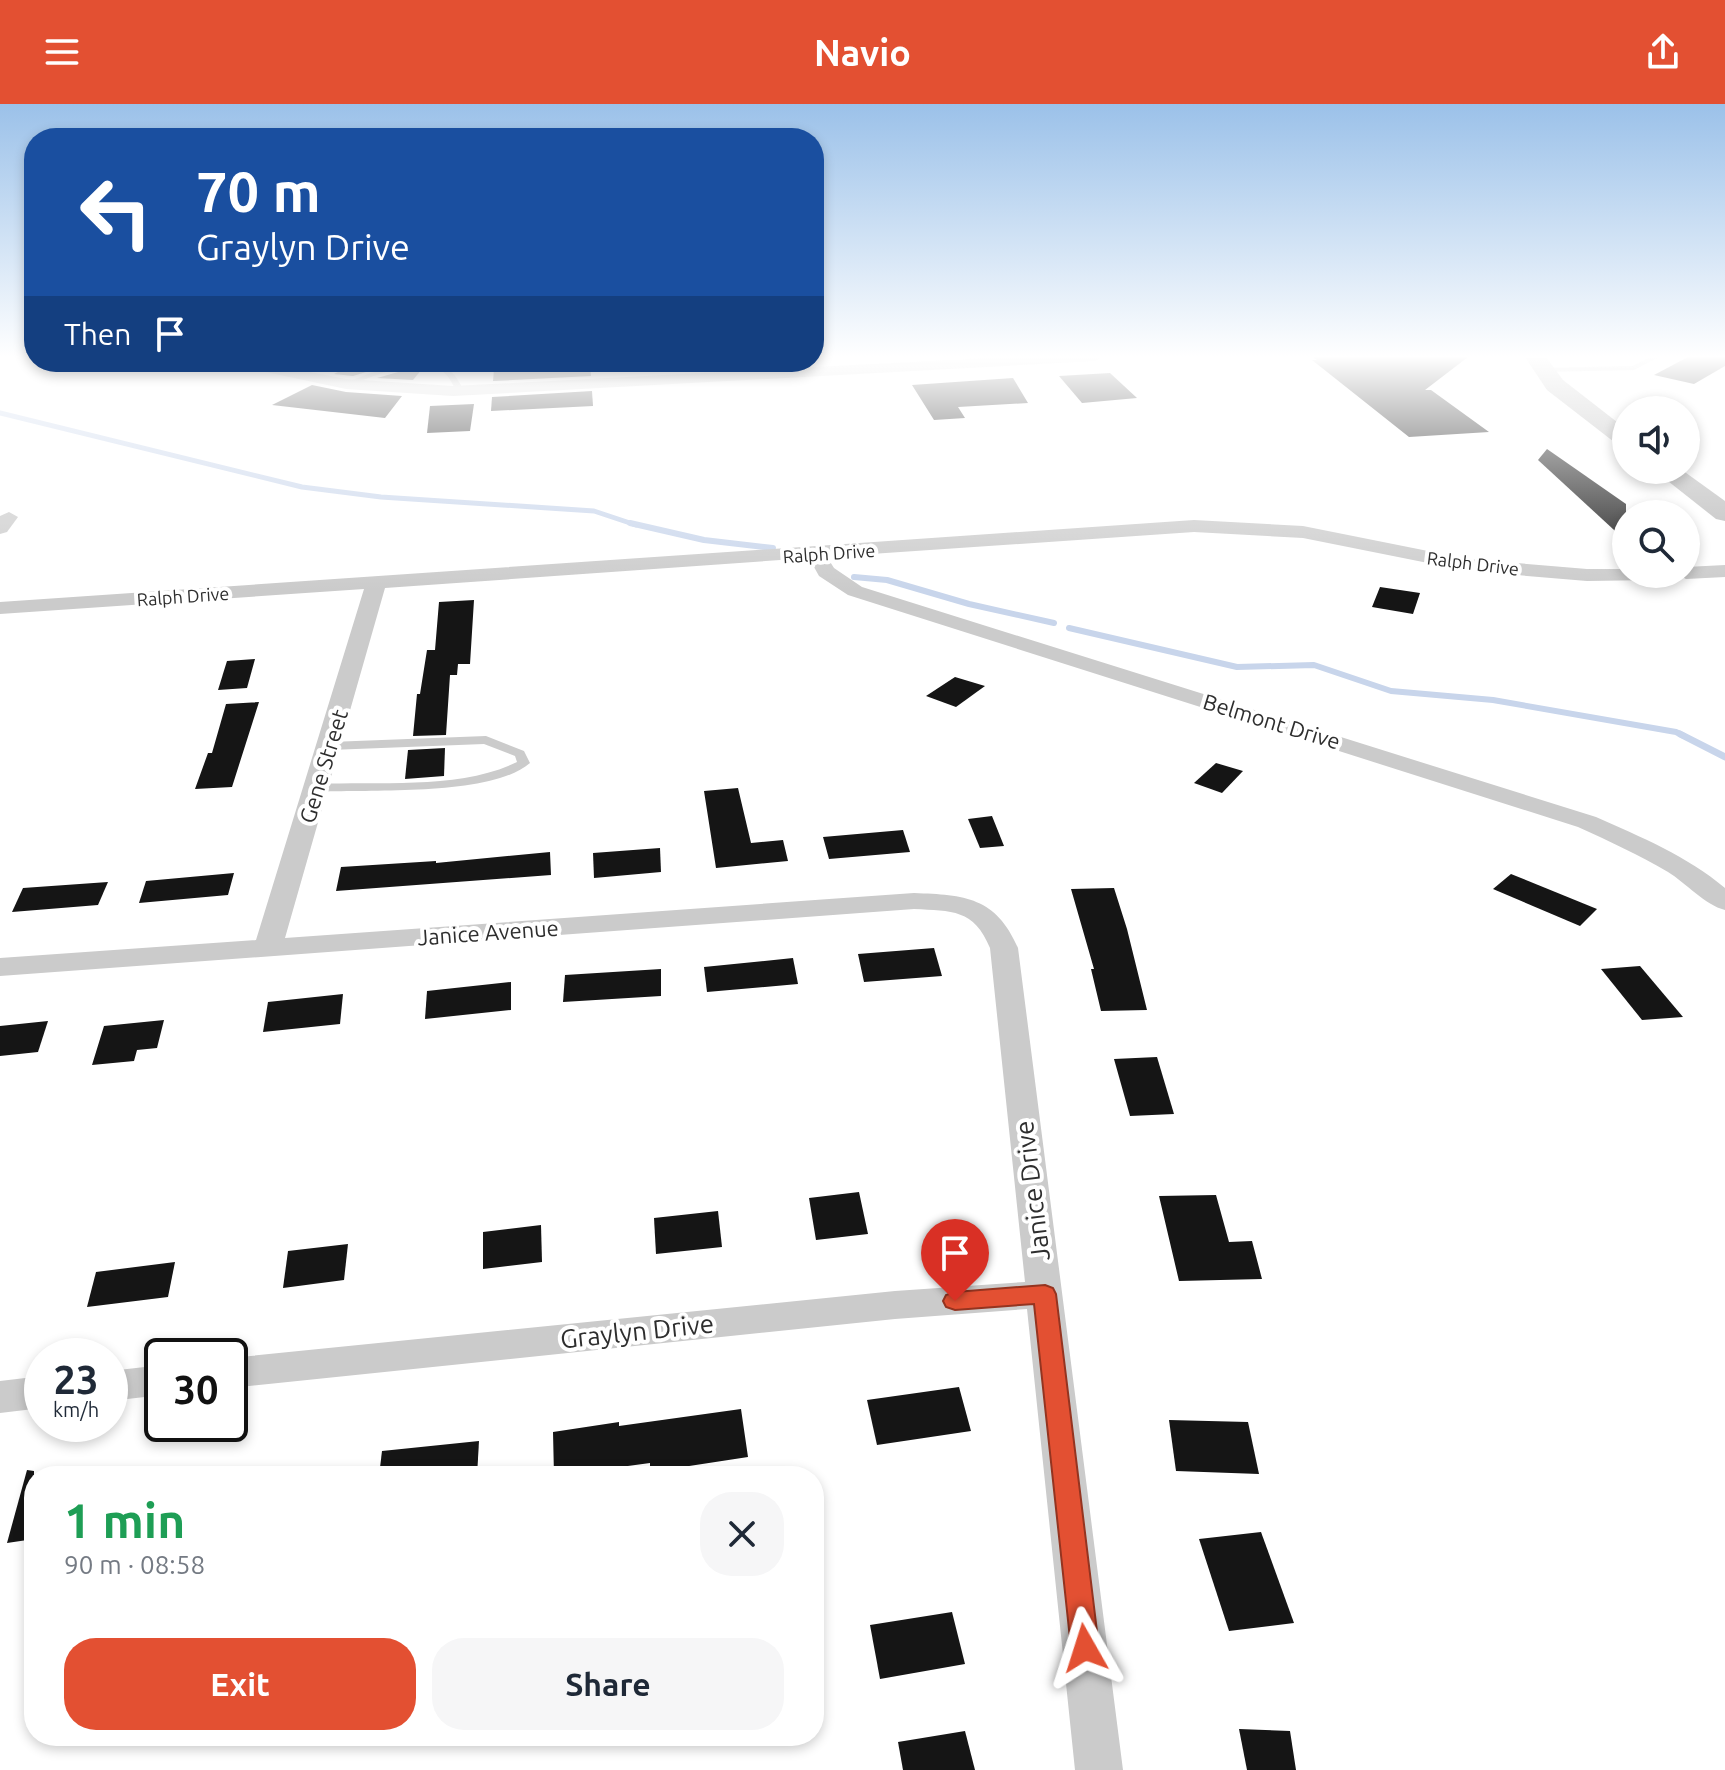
<!DOCTYPE html>
<meta charset="utf-8">
<style>
:root{--surface:#fff;--page:#f6f6f7;--text:#1f2937;--muted:#747a83;--accent:#e35032}
body{margin:0;font-family:Ubuntu,sans-serif;background:var(--page);color:var(--text);height:100vh;display:flex;flex-direction:column;font-size:30px;white-space:nowrap}
*{box-sizing:border-box;margin:0}
p{font-size:26px;color:var(--muted)}
.icon{flex:none;width:44px;height:44px;fill:none;stroke:currentColor;stroke-width:2;stroke-linecap:round;stroke-linejoin:round}
.map{position:relative;flex:1;overflow:hidden}
.details{position:absolute;left:24px;top:1362px;width:800px;height:280px;display:flex;flex-direction:column;background:var(--surface);border-radius:32px;box-shadow:0 4px 12px #0003}
.details>*{flex:none}
.banner{position:absolute;left:24px;top:24px;width:800px;height:244px;border-radius:32px;box-shadow:0 4px 12px #0003;background:#1a4fa0;color:#fff;overflow:hidden}
.controls{position:absolute;left:1612px;top:292px;display:grid;gap:16px}
.controls a{display:grid;place-items:center;width:88px;height:88px;border-radius:50%;background:var(--surface);box-shadow:0 4px 12px #0003;font-size:40px}
.speed{position:absolute;left:24px;top:1234px;display:flex;gap:16px;font-size:40px;font-weight:700;text-align:center}
.speed>*{display:grid;place-content:center;width:104px;height:104px;border-radius:50%;background:var(--surface);box-shadow:0 4px 12px #0003;line-height:1}
.speed small{font-size:20px;font-weight:400}
.speed .limit{border:4px solid #111;border-radius:12px;background:#fff;color:#111}
.pin{position:absolute;display:grid;place-items:center;width:68px;height:68px;color:#fff;margin:-82px -34px;border-radius:50% 50% 50% 0;rotate:-45deg;box-shadow:0 0 8px #0007}
.pin .icon{rotate:45deg}
.me{position:absolute;width:88px;margin:-44px;rotate:354deg;stroke-linejoin:round;filter:drop-shadow(0 0 6px #0008)}
.turn{display:flex;align-items:center;gap:28px;height:168px;padding:0 40px;font-size:36px}
.turn .icon{width:104px;height:104px;stroke-width:2.5}
.turn b{display:block;font-size:56px;line-height:68px}
.then{display:flex;align-items:center;height:76px;padding:0 40px;background:#0003;gap:16px;font-size:30px}
.round{display:grid;place-items:center;flex:none;width:84px;height:84px;border-radius:32px;background:var(--page)}
.head{display:flex;align-items:center;justify-content:space-between;height:136px;padding:0 40px}
h1{font-size:48px;font-weight:600;line-height:60px;color:#1e9e55}
.primary-button{display:flex;gap:16px;margin-top:auto;padding:16px 40px}
.primary-button a{flex:1;height:92px;border-radius:32px;background:var(--accent);color:#fff;font-size:32px;font-weight:600;line-height:92px;text-align:center}
.primary-button a+a{background:var(--page);color:var(--text)}
header{display:flex;justify-content:space-between;align-items:center;height:104px;padding:0 40px;background:var(--accent);color:#fff;font-size:36px;font-weight:600}
.map>svg:first-child{display:block}
</style>
<header><svg class="icon" aria-label="menu" viewBox="0 0 24 24"><path d="M4 6h16M4 12h16M4 18h16"/></svg>Navio<svg class="icon" aria-label="share" viewBox="0 0 24 24"><path d="M12 15V3M7 8l5-5 5 5M5 13v7h14v-7"/></svg></header>
<div class="map">
<svg width="1725" height="1666" viewBox="0 0 1725 1666">
<rect width="100%" height="100%" fill="#fff"/>
<g fill="none" stroke-linecap="round" stroke-linejoin="round">
<polyline stroke="#c8d5eb" stroke-width="5" points="0,309 302,383 381,393 594,407 636,421"/>
<g stroke="#c8d5eb" stroke-width="6">
<polyline points="630,419 704,436 773,444"/>
<polyline points="854,473 887,476 969,500 1054,519"/>
<polyline points="1069,524 1237,563 1314,561 1391,587 1493,596 1676,628 1684,632"/>
</g>
<polyline stroke="#c8d5eb" stroke-width="7" points="1680,630 1725,653"/>
</g>
<g fill="#151515">
<polygon points="1313,253 1468,253 1425,286 1431,286 1489,328 1409,333 1312,256 1317,256"/>
<polygon points="1688,253 1725,253 1725,262 1694,280 1654,271"/>
<polygon points="357,258 398,258 353,272 334,270"/>
<polygon points="590,261 591,272 493,277 494,265"/>
<polygon points="409,265 422,265 413,276 377,274"/>
<polygon points="1110,269 1137,294 1082,299 1059,272"/>
<polygon points="1013,274 1028,299 958,303 965,314 934,316 912,281"/>
<polygon points="312,281 346,288 402,292 385,314 272,301"/>
<polygon points="592,287 593,302 491,307 492,293"/>
<polygon points="474,300 470,327 427,329 430,302"/>
<polygon points="1547,345 1626,400 1626,437 1538,356"/>
<polygon points="1380,483 1420,489 1413,510 1372,503"/>
<polygon points="474,496 470,560 458,560 457,571 450,571 446,631 413,632 417,590 420,590 427,546 435,546 439,498"/>
<polygon points="255,555 247,584 218,586 227,557"/>
<polygon points="955,573 985,582 956,603 926,592"/>
<polygon points="259,598 232,683 195,685 208,649 212,649 226,600"/>
<polygon points="445,644 444,672 405,675 408,646"/>
<polygon points="1216,659 1243,667 1222,689 1194,679"/>
<polygon points="738,684 751,739 783,736 788,757 716,764 704,687"/>
<polygon points="992,712 1004,742 980,744 968,715"/>
<polygon points="903,726 910,748 829,755 823,733"/>
<polygon points="660,744 661,768 594,774 593,749"/>
<polygon points="550,748 551,771 336,787 341,763 436,757 436,759"/>
<polygon points="234,769 228,791 139,799 146,777"/>
<polygon points="1511,770 1597,805 1580,822 1493,785"/>
<polygon points="108,778 98,801 12,808 23,784"/>
<polygon points="1114,784 1127,825 1147,906 1101,907 1091,865 1094,865 1071,785"/>
<polygon points="934,844 942,872 864,878 858,850"/>
<polygon points="793,854 798,880 707,888 704,863"/>
<polygon points="1640,862 1683,913 1642,916 1601,865"/>
<polygon points="661,865 661,892 563,898 565,871"/>
<polygon points="511,878 511,906 425,915 427,887"/>
<polygon points="343,890 340,920 263,928 268,898"/>
<polygon points="164,916 157,944 137,946 134,957 92,961 104,922"/>
<polygon points="48,917 38,948 0,952 0,922"/>
<polygon points="1157,953 1174,1010 1130,1012 1114,955"/>
<polygon points="859,1088 868,1130 816,1136 809,1094"/>
<polygon points="1216,1091 1229,1138 1252,1137 1262,1175 1179,1177 1159,1092"/>
<polygon points="718,1107 722,1143 656,1150 654,1114"/>
<polygon points="541,1121 542,1158 483,1165 483,1128"/>
<polygon points="348,1140 344,1176 283,1184 288,1147"/>
<polygon points="175,1158 168,1193 87,1203 96,1168"/>
<polygon points="959,1283 971,1327 877,1341 867,1296"/>
<polygon points="741,1305 748,1353 650,1368 650,1359 554,1372 553,1328 619,1318 619,1322"/>
<polygon points="1169,1316 1248,1318 1259,1370 1176,1367"/>
<polygon points="479,1337 477,1372 379,1372 382,1347"/>
<polygon points="27,1366 34,1367 34,1435 7,1439"/>
<polygon points="1261,1428 1294,1519 1229,1527 1199,1435"/>
<polygon points="952,1508 965,1560 880,1575 870,1521"/>
<polygon points="1239,1625 1290,1627 1296,1666 1247,1666"/>
<polygon points="965,1627 975,1666 903,1666 898,1638"/>
</g>
<g fill="none" stroke-linecap="round" stroke-linejoin="round">
<g fill="#cbcbcb" fill-rule="evenodd">
<polygon points="1650,253 1659,253 1634,266 1542,268 1538,266 1542,264 1633,262"/>
<path d="M411 258C440 257 451 260 464 287L457 289C453 281 450 273 443 268 419 250 371 274 346 282L342 280 379 266Z"/>
<path d="M486 632 524 647 530 659C491 693 369 685 317 688L311 684 317 680C380 677 460 686 517 658L515 652 484 640 330 646 324 642 330 638Z"/>
</g>
<g fill="#cbcbcb" fill-rule="evenodd">
<polygon points="1008,253 1102,253 1095,257 453,292 346,285 237,262 230,258 259,258 346,275 453,282"/>
<polygon points="9,408 18,413 7,428 0,430 0,412"/>
<path d="M1194 416 1303 422 1468 455 1587 465H1626V470H1665L1655 476 1587 477 1468 467 1303 434 1194 428 827 453 834 464 862 483 1596 713C1641 733 1687 752 1725 784V806C1705 801 1686 779 1668 768 1639 751 1609 737 1578 723L848 491 819 472 809 454 385 484 285 834 914 789C965 791 996 793 1018 844L1123 1666H1075L1027 1205 895 1215 230 1284V1254L895 1187 1025 1178 990 844C974 805 952 807 914 805L0 872V854L256 836 364 485 0 510V498Z"/>
<polygon points="1725,461 1725,473 1686,475 1677,470 1686,470 1686,463"/>
<polygon points="162,1261 162,1291 110,1297 110,1267"/>
<polygon points="42,1272 42,1304 0,1309 0,1277"/>
</g>
<g fill="#b8b8b8" fill-rule="evenodd">
<polygon points="1525,253 1546,253 1563,276 1626,325 1626,343 1618,341 1547,286"/>
<polygon points="1654,366 1682,366 1725,397 1725,417 1716,415"/>
</g>
</g>
<linearGradient id="sky" x2="0" y2="1"><stop stop-color="#9bc1e9"/><stop offset="0.52" stop-color="#fff"/><stop offset="1" stop-color="#fff" stop-opacity="0"/></linearGradient>
<rect width="1725" height="486" fill="url(#sky)"/>
<polygon fill="#e35032" stroke="#943420" stroke-width="2" points="1045,1181 1053,1184 1056,1190 1099,1544 1095,1554 1085,1558 1075,1554 1071,1544 1034,1200 955,1206 946,1203 943,1197 946,1191 955,1188"/>
<g text-anchor="middle" dominant-baseline="central" stroke-width="8" stroke-linejoin="round" paint-order="stroke">
<g font-size="18" fill="#2e2e2e" stroke="#fff">
<text transform="translate(829 449) rotate(-4)">Ralph Drive</text>
<text transform="translate(1473 459) rotate(7)">Ralph Drive</text>
<text transform="translate(183 492) rotate(-4)">Ralph Drive</text>
</g>
<g font-size="22" fill="#2e2e2e" stroke="#fff">
<text transform="translate(1272 617) rotate(17)">Belmont Drive</text>
<text transform="translate(323 662) rotate(-73)">Gene Street</text>
<text transform="translate(488 828) rotate(-4)">Janice Avenue</text>
</g>
<g font-size="26" fill="#2e2e2e" stroke="#fff">
<text transform="translate(1032 1087) rotate(-97)">Janice Drive</text>
<text transform="translate(637 1227) rotate(-6)">Graylyn Drive</text>
</g>
</g>
</svg>
<div class="controls">
<a><svg class="icon" aria-label="sound" viewBox="0 0 24 24"><path d="M4 9h4l5-4v14l-5-4H4zM17 9q2 3 0 6"/></svg></a>
<a><svg class="icon" aria-label="search" viewBox="0 0 24 24"><circle cx="10" cy="10" r="6"/><path d="M15 15l6 6"/></svg></a>
</div>
<div class="speed"><div>23<small>km/h</small></div><div class="limit">30</div></div>
<div class="pin" style="left:955px;top:1197px;background:#d93025"><svg class="icon" aria-label="arrive" viewBox="0 0 24 24"><path d="M6 21V4h12l-3 4 3 4H6"/></svg></div>
<svg class="me" style="left:1085px;top:1544px" viewBox="-20 -20 40 40"><path d="M0-17L14 15 0 8-14 15z" fill="#e35032" stroke="#fff" stroke-width="4"/></svg>
<div class="banner">
<div class="turn"><svg class="icon" aria-label="left" viewBox="0 0 24 24"><path d="M17 20v-9H6M10 6l-5 5 5 5"/></svg><div><b>70 m</b>Graylyn Drive</div></div>
<div class="then">Then<svg class="icon" aria-label="arrive" viewBox="0 0 24 24"><path d="M6 21V4h12l-3 4 3 4H6"/></svg></div>
</div>
<section class="details">
<div class="head"><div><h1>1 min</h1><p>90 m · 08:58</p></div><a class="round"><svg class="icon" aria-label="close" viewBox="0 0 24 24"><path d="M6 6l12 12M18 6L6 18"/></svg></a></div>
<div class="primary-button"><a>Exit</a><a>Share</a></div>
</section>
</div>
